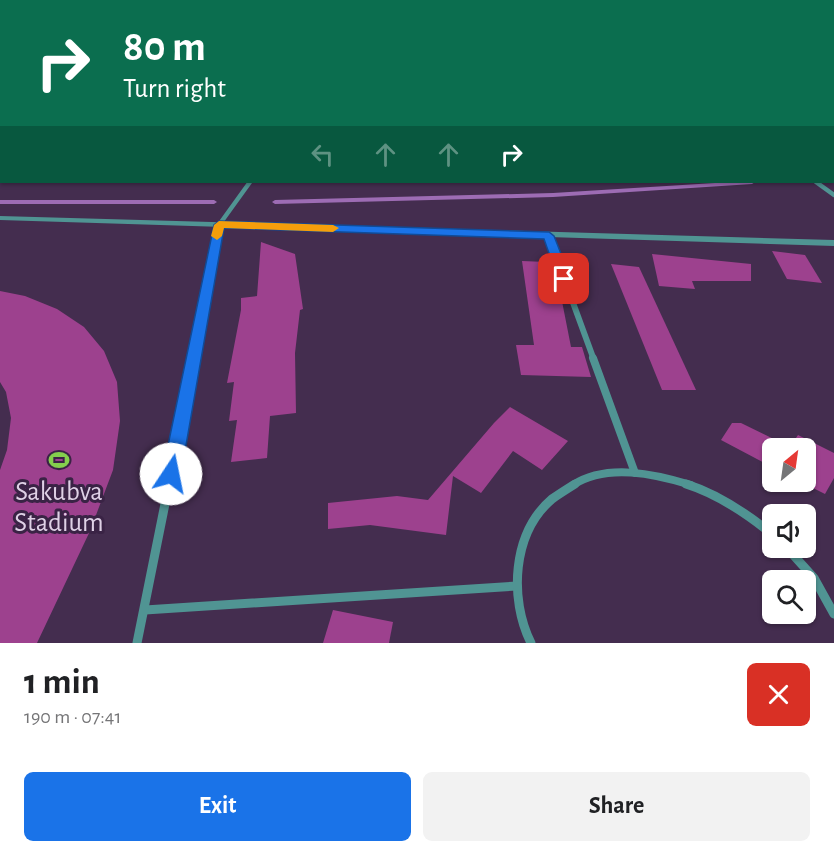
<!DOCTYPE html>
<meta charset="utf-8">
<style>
:root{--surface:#fff;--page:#f2f2f2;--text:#202124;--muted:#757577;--accent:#1a73e8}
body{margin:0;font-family:"Alegreya Sans",sans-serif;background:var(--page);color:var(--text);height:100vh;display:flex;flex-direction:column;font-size:22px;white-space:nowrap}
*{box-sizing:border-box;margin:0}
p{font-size:20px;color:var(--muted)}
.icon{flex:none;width:33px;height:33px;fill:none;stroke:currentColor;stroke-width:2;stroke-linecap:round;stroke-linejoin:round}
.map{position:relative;height:643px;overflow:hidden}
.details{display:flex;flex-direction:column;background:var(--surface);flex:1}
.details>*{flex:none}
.banner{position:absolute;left:0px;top:0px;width:834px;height:183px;box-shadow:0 2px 4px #0004;background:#0b6e4f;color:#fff;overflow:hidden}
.needle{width:39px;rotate:29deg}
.buttons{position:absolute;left:762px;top:438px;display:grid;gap:12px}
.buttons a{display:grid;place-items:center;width:54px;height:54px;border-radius:9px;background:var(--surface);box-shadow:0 2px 4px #0004;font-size:30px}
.pin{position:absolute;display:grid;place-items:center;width:51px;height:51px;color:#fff;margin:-26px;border-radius:12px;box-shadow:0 3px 9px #0006}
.me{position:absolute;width:66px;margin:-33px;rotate:11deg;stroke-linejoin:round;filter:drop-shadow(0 0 4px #0008)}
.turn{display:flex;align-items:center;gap:21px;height:126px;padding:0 24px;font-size:27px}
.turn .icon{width:78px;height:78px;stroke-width:2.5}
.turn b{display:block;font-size:42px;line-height:51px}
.lanes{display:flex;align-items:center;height:57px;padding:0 24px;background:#0003;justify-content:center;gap:30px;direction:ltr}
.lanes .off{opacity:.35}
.round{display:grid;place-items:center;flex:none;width:63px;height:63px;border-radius:9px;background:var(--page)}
.head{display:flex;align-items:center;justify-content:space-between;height:102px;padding:0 24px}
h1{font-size:36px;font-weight:700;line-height:45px}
.cta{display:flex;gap:12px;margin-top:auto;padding:12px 24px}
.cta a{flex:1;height:69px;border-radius:9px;background:var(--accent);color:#fff;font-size:24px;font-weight:700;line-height:69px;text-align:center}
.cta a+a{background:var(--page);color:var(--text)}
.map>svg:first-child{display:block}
</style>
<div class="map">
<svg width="834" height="643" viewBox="0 0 834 643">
<rect width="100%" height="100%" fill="#442d4f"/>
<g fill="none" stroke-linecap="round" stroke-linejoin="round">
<g fill="#9d6cb4" fill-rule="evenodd">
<polygon points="731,182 755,182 752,184 553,197 275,204 272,202 275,200 553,193"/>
<polygon points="0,200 214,200 217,202 214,204 0,204"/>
</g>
</g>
<g fill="#9d418e">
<polygon points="261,242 295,254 303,309 300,310 295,353 296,413 270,416 267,458 231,462 237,420 229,421 234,382 227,383 241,310 241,298 257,296"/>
<polygon points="772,251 805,255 822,283 787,279"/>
<polygon points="652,254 751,264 751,281 692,281 695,289 659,286"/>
<polygon points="522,261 546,262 550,285 559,286 571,347 582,347 591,377 521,375 516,345 534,345"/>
<polygon points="611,264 639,267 696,390 662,390"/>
<polygon points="0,291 25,296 57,309 84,327 104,351 117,382 120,421 113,470 90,531 37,643 0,643 0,470 7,450 11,418 6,392 0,382"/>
<polygon points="510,407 568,441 542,470 513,451 481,493 453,476 446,535 370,525 328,529 328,503 397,496 428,500 494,423"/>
<polygon points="732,423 741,423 790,447 798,435 834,453 834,478 825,494 801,482 806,482 806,448 772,448 772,467 721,440"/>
<polygon points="333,610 393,622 389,643 323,643"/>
</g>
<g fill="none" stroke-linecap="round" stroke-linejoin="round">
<g stroke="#509493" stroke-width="4.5">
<polyline points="816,182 834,195"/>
<polyline points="549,236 558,260"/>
<polyline points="212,260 219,225 250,182"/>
</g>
<g stroke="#509493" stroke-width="6">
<polyline points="557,259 594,360"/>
<polyline points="193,360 213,259"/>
</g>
<g stroke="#509493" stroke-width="8">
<polyline points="593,358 635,473"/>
<polyline points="169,485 193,358"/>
<path d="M573 485C607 463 655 474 691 485"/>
</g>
<g stroke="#509493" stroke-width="9">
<path d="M686 484C718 494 746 513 772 534"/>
<polyline points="787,548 814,578 834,614"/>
<polyline points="145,610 517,586"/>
<polyline points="137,643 169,484"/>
<path d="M531 643C509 599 512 533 552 499 559 494 567 489 575 484"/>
</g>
<polygon fill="#509493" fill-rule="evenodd" points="0,216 834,240 834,246 0,220"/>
</g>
<linearGradient id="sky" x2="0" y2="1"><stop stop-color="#25192b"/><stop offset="0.43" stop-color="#564c6e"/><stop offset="1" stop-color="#564c6e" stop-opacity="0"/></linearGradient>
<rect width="834" height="158" fill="url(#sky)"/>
<polygon fill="#1a73e8" stroke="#114b97" stroke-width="1.5" points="219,221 549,232 554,236 571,279 564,283 558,279 544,239 224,228 181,474 178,480 171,482 165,480 162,474 214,225"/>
<polygon fill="#f59e0b" points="219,221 333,225 339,228 333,232 224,228 222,236 217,240 211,236 214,225"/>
<defs>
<g id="stadium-bare" transform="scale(1.62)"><path d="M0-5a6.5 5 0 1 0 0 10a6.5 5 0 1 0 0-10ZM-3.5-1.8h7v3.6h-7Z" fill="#84cf4d" stroke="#3a2345" stroke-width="2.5" paint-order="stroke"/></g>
</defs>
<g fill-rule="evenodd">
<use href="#stadium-bare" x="59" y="460"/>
</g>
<g text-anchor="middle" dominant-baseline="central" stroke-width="6" stroke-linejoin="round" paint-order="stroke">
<g font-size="27" fill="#dfd1e6" stroke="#3a2345">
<text x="59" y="491">Sakubva<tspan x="59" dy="31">Stadium</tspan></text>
</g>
</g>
</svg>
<div class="buttons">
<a><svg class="needle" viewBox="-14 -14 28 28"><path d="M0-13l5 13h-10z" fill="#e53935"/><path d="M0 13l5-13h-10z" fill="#757577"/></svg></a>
<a><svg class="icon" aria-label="sound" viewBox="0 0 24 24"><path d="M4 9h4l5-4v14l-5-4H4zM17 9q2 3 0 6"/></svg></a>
<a><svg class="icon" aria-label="search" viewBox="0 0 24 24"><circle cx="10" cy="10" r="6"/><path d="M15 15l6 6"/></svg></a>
</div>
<div class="pin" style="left:564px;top:279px;background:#d93025"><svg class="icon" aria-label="arrive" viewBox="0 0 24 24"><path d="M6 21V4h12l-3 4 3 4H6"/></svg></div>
<svg class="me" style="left:171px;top:474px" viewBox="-20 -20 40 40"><circle r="19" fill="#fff"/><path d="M0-13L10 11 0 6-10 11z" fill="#1a73e8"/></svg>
<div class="banner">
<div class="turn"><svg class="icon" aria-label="right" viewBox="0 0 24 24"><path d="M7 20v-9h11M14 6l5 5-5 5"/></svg><div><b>80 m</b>Turn right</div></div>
<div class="lanes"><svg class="icon off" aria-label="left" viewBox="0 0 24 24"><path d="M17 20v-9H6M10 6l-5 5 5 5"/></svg><svg class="icon off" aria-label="ahead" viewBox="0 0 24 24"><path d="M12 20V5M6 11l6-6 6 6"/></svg><svg class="icon off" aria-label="ahead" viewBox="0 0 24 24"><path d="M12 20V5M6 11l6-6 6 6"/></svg><svg class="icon" aria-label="right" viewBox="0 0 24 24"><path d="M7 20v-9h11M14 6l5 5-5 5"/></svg></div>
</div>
</div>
<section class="details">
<div class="head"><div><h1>1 min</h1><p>190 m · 07:41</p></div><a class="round" style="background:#d93025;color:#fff"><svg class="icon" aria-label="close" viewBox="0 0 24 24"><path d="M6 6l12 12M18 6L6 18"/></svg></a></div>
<div class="cta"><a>Exit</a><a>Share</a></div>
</section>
